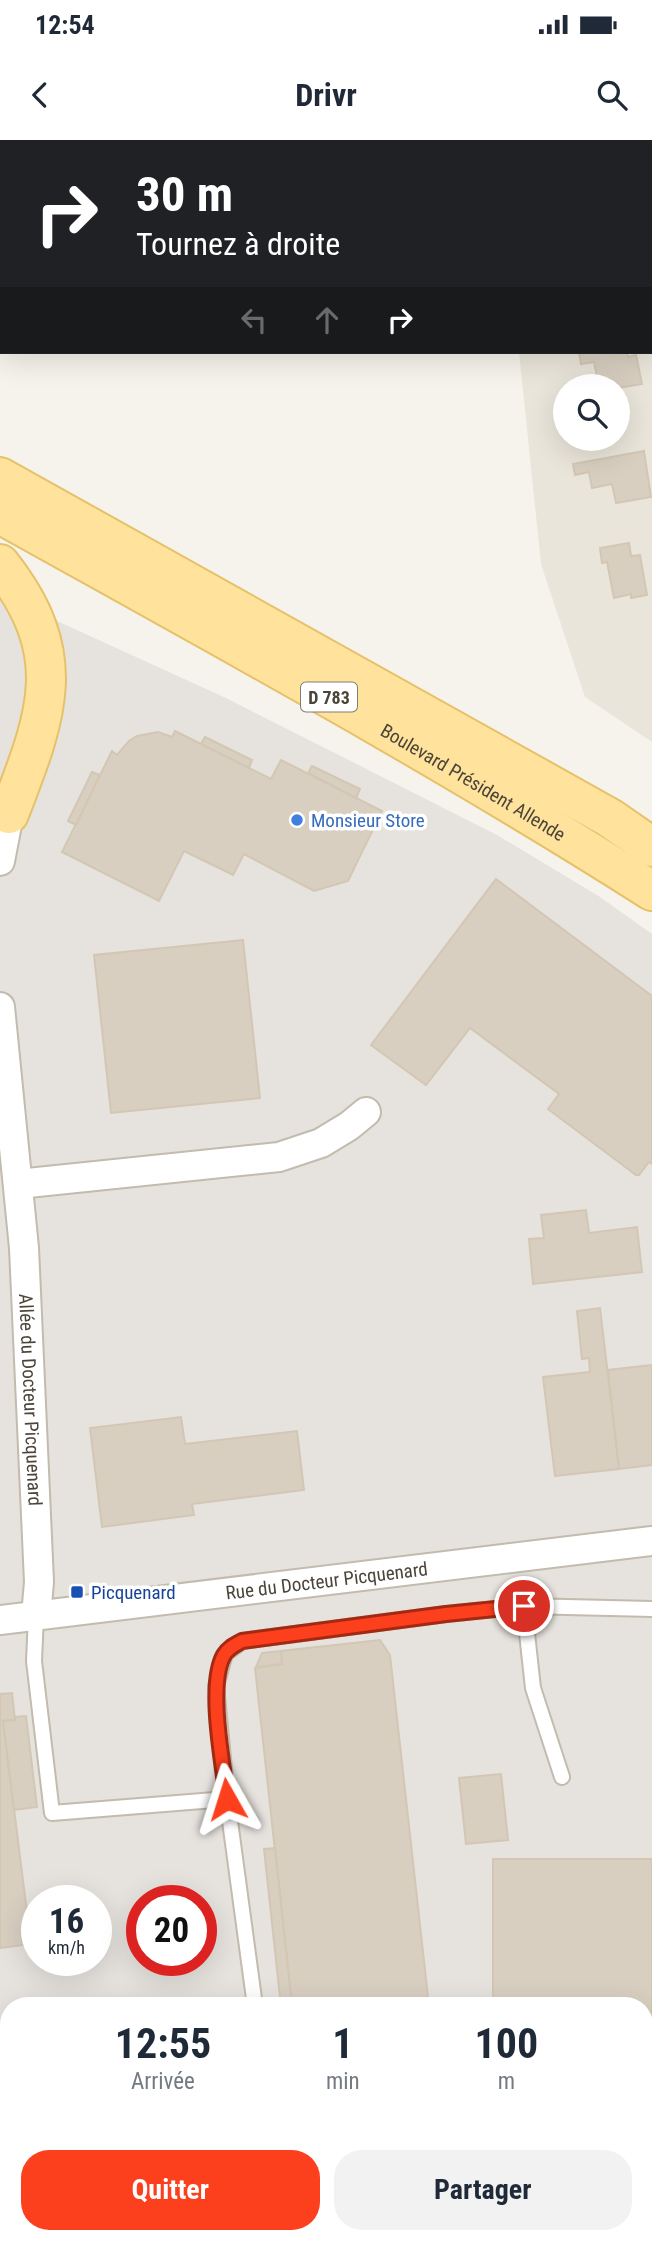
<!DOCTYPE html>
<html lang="fr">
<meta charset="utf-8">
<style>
:root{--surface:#fff;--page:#f2f2f3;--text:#1f2937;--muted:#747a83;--accent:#fc3f1d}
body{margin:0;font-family:"Roboto Condensed",sans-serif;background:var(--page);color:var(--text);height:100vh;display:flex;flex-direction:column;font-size:26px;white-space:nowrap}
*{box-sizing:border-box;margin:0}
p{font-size:23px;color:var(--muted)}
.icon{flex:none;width:38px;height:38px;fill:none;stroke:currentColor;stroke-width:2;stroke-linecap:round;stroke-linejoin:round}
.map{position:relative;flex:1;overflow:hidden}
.panel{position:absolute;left:0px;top:1857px;width:653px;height:247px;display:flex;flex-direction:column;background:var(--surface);border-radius:28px 28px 0 0;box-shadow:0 7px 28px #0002}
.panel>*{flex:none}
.guide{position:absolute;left:0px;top:0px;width:653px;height:214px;box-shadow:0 7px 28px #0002;background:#202124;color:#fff;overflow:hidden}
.tools{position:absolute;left:553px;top:234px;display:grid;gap:14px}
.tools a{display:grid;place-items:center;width:77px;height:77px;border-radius:50%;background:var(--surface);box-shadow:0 7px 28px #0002;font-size:35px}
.speed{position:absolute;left:21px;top:1745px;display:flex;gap:14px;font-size:35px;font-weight:700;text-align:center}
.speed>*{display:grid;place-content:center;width:91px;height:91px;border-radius:50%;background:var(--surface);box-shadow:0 7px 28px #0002;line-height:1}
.speed small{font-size:18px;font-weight:400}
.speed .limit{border:10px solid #d22;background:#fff;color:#111}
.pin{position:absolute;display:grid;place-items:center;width:60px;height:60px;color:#fff;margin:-30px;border:4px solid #fff;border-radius:50%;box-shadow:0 2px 7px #0007}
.me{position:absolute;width:77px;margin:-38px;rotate:354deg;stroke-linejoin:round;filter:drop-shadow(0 0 5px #0008)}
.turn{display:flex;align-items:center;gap:24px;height:147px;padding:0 21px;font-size:32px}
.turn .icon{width:91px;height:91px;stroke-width:2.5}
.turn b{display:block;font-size:49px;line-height:60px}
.lanes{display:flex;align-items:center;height:66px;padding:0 21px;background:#0003;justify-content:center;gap:35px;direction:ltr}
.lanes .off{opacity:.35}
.eta{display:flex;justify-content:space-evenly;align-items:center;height:119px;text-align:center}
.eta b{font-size:42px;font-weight:700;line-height:49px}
.action{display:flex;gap:14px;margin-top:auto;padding:14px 21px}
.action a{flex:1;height:80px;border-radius:28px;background:var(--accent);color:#fff;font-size:28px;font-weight:700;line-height:80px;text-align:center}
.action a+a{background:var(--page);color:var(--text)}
.status{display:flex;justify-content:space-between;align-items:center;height:49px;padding:0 35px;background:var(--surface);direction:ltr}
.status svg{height:19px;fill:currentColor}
header{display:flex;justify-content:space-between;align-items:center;height:91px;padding:0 21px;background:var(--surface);font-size:32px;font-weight:700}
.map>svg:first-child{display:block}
</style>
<div class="status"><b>12:54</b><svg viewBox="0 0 49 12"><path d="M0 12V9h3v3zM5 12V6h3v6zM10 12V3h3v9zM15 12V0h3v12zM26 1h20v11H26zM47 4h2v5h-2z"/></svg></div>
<header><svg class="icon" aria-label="back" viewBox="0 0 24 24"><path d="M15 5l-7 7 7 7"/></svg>Drivr<svg class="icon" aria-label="search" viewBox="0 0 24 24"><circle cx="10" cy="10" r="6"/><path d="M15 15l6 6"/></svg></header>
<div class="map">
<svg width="652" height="2102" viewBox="0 0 652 2102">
<rect width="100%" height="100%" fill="#f6f3ec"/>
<path fill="#eae5da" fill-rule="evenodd" d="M379 0H652V602L585 557 541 424 519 212H651V2ZM565 247H618V299H565Z"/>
<path fill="#e6e2dd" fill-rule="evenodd" d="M0 455 226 558 497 695 600 757 652 794V2102H0ZM37 1760H96V1820H37ZM142 1760H201V1820H142ZM9 1866H644V2095H9Z"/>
<g fill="#d8cfc1" stroke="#d3c7b4" stroke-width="2">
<polygon points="579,212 627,212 628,217 636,215 642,244 618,248 599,247 594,222 581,224"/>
<polygon points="644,311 651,357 616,363 612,344 592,348 589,332 575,335 573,324"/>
<polygon points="629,403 631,416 640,415 647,455 631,458 631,454 614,458 607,422 602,423 600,408"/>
<polygon points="175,591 271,639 281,620 382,671 348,741 314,751 244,714 233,735 184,711 159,761 62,712 112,611 117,615 129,601 137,596 158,592 172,597"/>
<polygon points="205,597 252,620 249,628 201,604"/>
<polygon points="312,626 360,649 356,658 308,633"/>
<polygon points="92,632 100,635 76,685 68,681"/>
<polygon points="496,739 652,856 652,1024 649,1022 639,1035 636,1035 548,969 559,954 470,888 426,945 371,905"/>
<polygon points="243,800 260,958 111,973 94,815"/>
<polygon points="586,1070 589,1093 637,1087 642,1132 533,1144 529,1099 544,1098 541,1075"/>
<polygon points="600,1168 619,1329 555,1336 543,1237 590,1232 589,1218 582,1219 577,1171"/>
<polygon points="652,1225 652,1325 619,1329 608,1230"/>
<polygon points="181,1277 185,1304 297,1291 304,1350 192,1364 194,1375 102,1387 90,1288"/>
<polygon points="380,1500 390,1515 429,1866 292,1866 255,1528 282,1524 281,1511"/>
<polygon points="281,1511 282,1524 256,1527 262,1513"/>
<polygon points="12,1553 15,1580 3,1581 31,1804 0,1808 0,1554"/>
<polygon points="26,1576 37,1667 14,1670 3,1581 15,1580 15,1577"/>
<polygon points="501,1634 508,1700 466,1704 459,1638"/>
<polygon points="275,1708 292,1866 281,1866 264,1709"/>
<polygon points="493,1719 652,1719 652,2076 644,2076 644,1866 493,1866"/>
<rect x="493" y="2095" width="126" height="7"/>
</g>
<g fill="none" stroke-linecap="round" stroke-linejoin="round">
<g stroke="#c2bbae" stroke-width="18">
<g id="service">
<polyline points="524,1466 533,1548 562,1637"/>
<polyline points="36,1476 34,1521 52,1673 227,1659"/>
<polyline points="255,1866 227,1659 216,1546 225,1514 242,1501 446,1474 524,1466 652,1469"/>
<polyline points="434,2095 436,2102"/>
</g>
</g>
<g stroke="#c2bbae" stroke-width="32">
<g id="minor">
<polyline points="651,6 652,6"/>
<polyline points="0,721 9,674"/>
<path id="s1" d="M0 867 24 1108 39 1442 36 1476"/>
<polyline points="18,1044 279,1017 321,1003 349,986 366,972"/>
<path id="s2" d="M0 1480 652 1401"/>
</g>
</g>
<g stroke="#e6c16a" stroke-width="42">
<g id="primary">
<polyline points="0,337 610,678 652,707"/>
<path id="s3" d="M0 374C219 496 440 616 652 751"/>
<path d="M0 424C72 515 47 575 9 674"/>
</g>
</g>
<use href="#service" stroke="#fff" stroke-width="14"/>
<use href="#minor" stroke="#fff" stroke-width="28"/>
<use href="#primary" stroke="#ffe39c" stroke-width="38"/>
</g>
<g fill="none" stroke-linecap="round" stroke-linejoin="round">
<g stroke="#a42913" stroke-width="18">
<path id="route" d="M227 1659C223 1623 207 1545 224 1515 228 1508 235 1505 242 1501L446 1474 524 1466"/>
</g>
<use href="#route" stroke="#fc3f1d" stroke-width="12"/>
</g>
<circle fill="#3f7fe0" stroke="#fff" stroke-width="2.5" cx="297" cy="680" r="7"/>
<rect fill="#1a4fb4" stroke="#fff" stroke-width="2.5" x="70" y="1445" width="14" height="14" rx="3.5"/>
<g text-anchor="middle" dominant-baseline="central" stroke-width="7" stroke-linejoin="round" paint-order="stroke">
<rect fill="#fff" stroke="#817c74" stroke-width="2" x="301" y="542.5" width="56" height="29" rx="5"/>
<g font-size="18" font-weight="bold" fill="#4b4439">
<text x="329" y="557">D 783</text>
</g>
<g font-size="19" fill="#4b4439" stroke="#fff">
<text stroke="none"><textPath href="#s3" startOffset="544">Boulevard Président Allende</textPath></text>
<text stroke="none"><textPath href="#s1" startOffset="394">Allée du Docteur Picquenard</textPath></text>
<text stroke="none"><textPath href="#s2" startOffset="329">Rue du Docteur Picquenard</textPath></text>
</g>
<g font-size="19" fill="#366cbe" stroke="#fff" text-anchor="start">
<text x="311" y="680">Monsieur Store</text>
</g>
<g font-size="19" fill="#164399" stroke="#fff" text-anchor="start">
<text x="91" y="1452">Picquenard</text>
</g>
</g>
</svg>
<div class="tools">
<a><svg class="icon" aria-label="search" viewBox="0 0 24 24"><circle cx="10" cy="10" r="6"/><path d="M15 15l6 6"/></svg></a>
</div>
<div class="speed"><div>16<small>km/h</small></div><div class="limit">20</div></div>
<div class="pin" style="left:524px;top:1466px;background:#d93025"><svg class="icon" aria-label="arrive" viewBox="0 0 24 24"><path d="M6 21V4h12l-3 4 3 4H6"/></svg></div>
<svg class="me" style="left:227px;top:1659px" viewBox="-20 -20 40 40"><path d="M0-17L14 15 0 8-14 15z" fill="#fc3f1d" stroke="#fff" stroke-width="4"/></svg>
<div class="guide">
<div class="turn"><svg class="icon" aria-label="right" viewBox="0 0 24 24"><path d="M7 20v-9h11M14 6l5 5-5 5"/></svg><div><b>30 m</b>Tournez à droite</div></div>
<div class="lanes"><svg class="icon off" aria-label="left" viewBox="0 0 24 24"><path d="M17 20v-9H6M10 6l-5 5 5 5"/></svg><svg class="icon off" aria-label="ahead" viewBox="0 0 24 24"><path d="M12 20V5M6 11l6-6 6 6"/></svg><svg class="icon" aria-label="right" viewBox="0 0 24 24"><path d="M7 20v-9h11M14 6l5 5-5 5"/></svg></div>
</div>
<section class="panel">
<div class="eta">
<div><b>12:55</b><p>Arrivée</p></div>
<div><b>1</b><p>min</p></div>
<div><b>100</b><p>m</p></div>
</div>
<div class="action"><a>Quitter</a><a>Partager</a></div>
</section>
</div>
